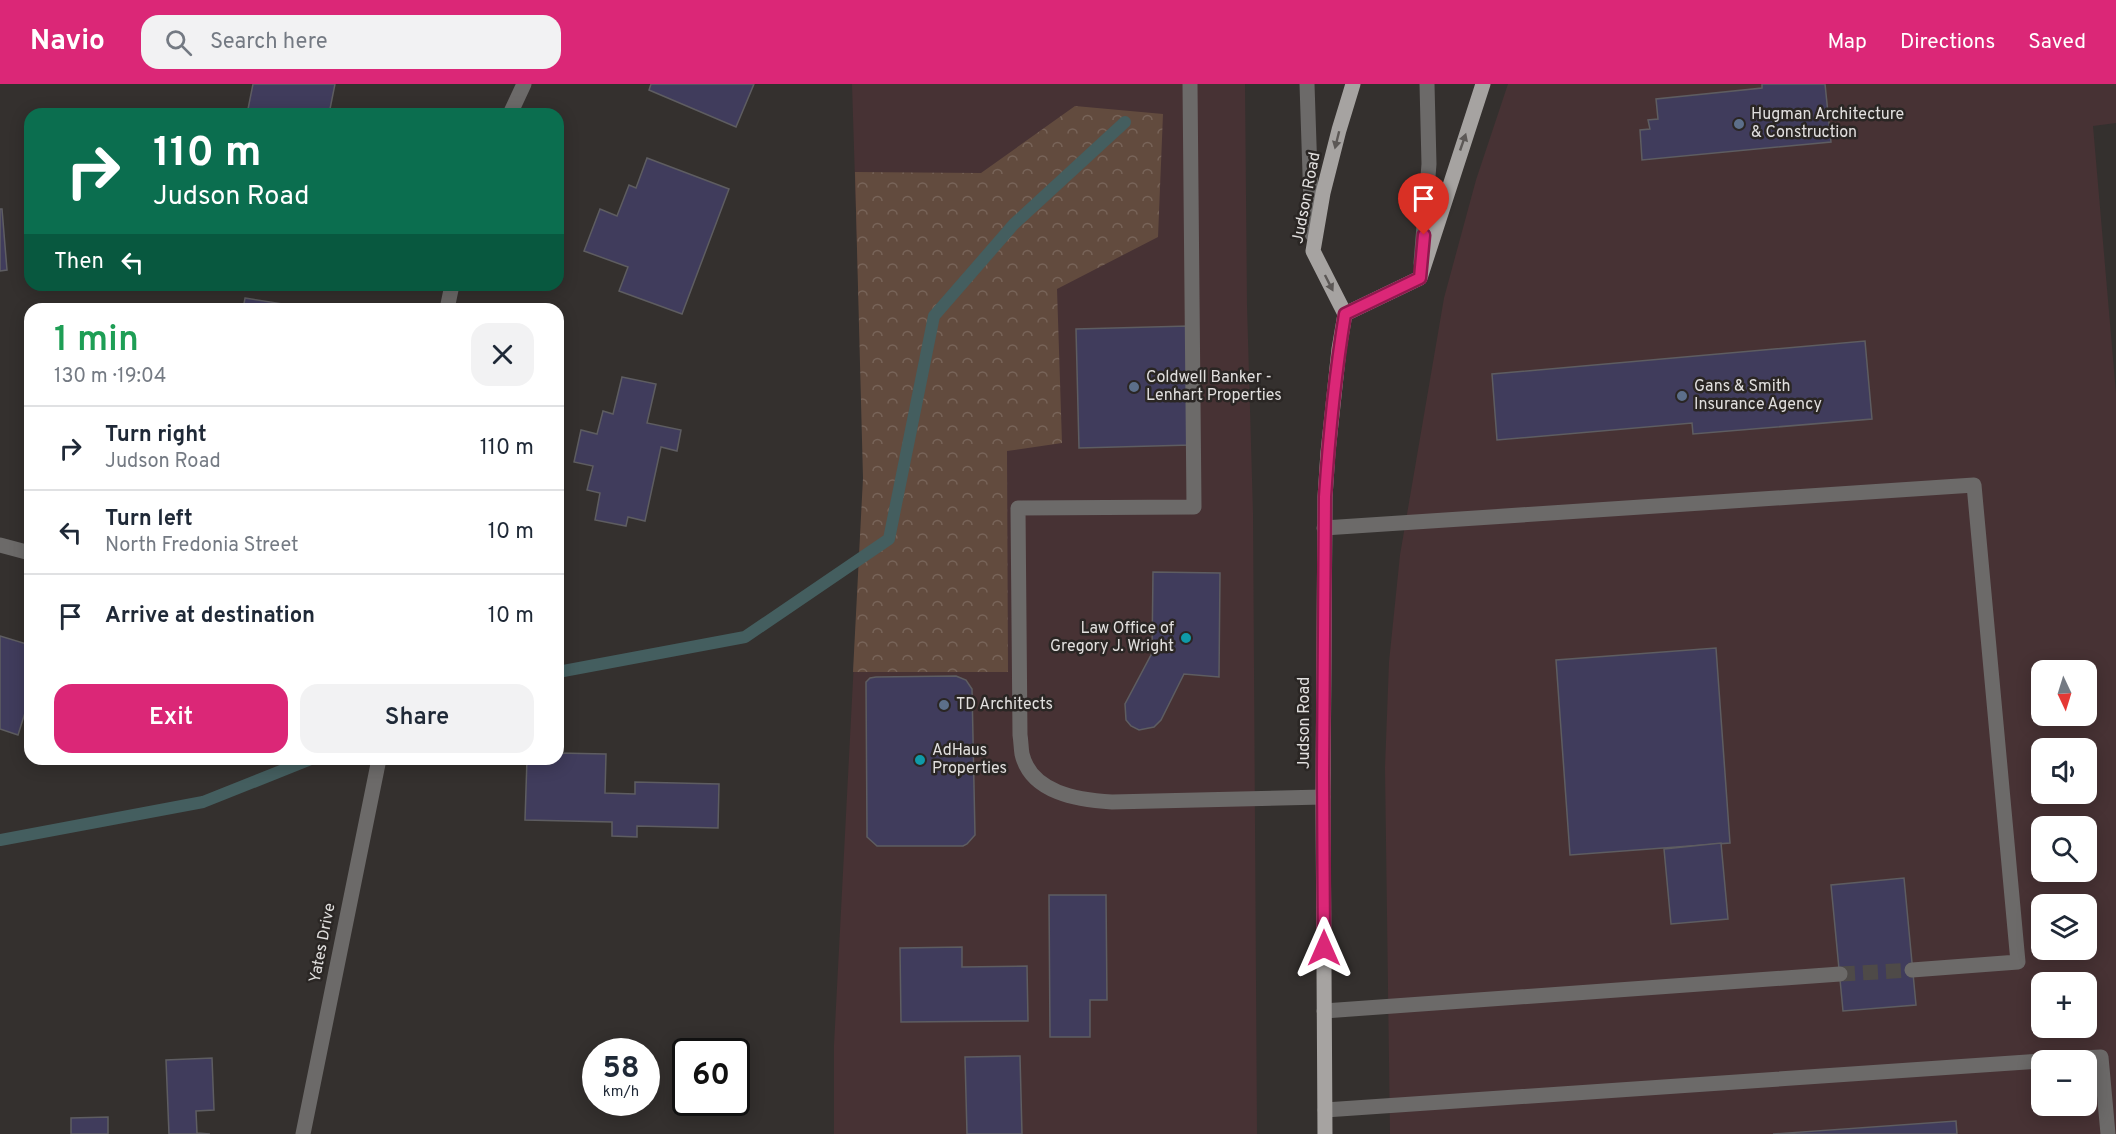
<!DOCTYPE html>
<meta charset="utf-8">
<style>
:root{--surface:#fff;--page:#f2f2f3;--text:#1f2937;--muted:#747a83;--line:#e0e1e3;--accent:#db2777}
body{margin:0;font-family:Overpass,sans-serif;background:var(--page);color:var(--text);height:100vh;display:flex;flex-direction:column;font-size:22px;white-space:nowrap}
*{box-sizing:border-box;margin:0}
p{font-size:20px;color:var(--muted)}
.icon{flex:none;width:33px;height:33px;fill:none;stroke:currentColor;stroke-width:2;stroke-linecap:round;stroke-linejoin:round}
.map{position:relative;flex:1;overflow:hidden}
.panel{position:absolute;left:24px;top:219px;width:540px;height:462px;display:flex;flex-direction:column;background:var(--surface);border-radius:18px;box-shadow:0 3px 15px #0003}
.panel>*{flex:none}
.hud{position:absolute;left:24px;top:24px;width:540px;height:183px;border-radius:18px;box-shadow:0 3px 15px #0003;background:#0b6e4f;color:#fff;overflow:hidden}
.needle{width:39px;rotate:176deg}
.tools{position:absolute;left:2031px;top:576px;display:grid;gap:12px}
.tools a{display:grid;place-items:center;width:66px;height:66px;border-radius:12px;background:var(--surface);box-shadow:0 3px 15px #0003;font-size:30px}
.speed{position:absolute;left:582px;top:954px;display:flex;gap:12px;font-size:30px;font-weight:700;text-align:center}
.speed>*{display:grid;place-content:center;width:78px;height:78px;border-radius:50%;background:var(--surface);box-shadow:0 3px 15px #0003;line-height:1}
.speed small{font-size:15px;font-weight:400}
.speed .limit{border:3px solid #111;border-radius:9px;background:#fff;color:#111}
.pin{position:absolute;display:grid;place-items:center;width:51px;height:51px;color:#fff;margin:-62px -26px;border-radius:50% 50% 50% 0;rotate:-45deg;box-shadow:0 0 6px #0007}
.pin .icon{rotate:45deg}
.me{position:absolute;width:66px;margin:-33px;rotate:0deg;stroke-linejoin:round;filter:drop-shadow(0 0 4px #0008)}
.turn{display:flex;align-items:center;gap:21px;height:126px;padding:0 30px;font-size:27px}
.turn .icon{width:78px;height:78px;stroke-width:2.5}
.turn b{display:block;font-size:42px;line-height:51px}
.then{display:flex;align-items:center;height:57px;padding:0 30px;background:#0003;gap:12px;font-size:22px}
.round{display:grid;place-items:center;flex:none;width:63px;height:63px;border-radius:18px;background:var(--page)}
.headline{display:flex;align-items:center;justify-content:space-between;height:102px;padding:0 30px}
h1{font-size:36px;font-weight:600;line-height:45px;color:#1e9e55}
.action{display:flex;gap:12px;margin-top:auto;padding:12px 30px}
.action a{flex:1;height:69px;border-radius:18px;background:var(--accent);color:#fff;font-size:24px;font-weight:600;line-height:69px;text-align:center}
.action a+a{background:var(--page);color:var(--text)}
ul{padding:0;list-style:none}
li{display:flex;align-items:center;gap:18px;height:84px;padding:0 30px;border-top:2px solid var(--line)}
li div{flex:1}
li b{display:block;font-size:22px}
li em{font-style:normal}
header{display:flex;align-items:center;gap:36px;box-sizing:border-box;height:84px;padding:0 30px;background:var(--accent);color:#fff}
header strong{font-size:28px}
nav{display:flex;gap:33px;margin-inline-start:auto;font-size:21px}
.search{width:420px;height:54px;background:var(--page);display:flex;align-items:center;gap:15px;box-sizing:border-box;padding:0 21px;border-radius:18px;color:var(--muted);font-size:22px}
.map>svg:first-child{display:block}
</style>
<header>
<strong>Navio</strong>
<div class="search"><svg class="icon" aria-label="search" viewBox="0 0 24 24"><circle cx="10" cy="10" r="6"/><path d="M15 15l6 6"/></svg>Search here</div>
<nav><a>Map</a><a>Directions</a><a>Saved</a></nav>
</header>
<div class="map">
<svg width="2116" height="1050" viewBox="0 0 2116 1050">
<defs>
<pattern id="forest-crowns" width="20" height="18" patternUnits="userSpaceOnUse" patternTransform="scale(1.5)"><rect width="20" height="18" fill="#624b3e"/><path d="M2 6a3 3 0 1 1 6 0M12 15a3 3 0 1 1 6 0" fill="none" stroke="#786459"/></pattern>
</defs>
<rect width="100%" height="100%" fill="#34302e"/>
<g fill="#473234" fill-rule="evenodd">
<polygon points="852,0 1245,0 1247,221 1253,429 1257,1050 834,1050 834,961 864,385"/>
<path d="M1508 0H2116V39L2093 42 2116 309V1050H1390L1385 684 1389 578 1400 471 1444 214 1476 96ZM2042 586H2086V632H2042ZM2042 664H2086V710H2042ZM2042 742H2086V788H2042ZM2042 820H2086V866H2042ZM2042 898H2086V944H2042ZM2042 976H2086V1022H2042Z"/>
</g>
<polygon fill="url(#forest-crowns)" points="1075,22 1163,30 1158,153 1057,205 1062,359 1007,367 1008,588 853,588 863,394 855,88 981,89"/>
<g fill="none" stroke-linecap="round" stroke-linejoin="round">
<g stroke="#445e5f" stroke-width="12">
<polyline points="558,588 745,553 889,455 934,232 1014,140 1125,38"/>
<polyline points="0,756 203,718 311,675"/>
</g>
</g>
<g fill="#403c5c" stroke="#5e5d61" stroke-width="1.5">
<polygon points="253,0 335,0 329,30 247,30"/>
<polygon points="651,0 754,0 736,43 649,6"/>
<polygon points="1762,0 1825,0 1831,58 1642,76 1640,46 1650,45 1648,36 1658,35 1656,15 1762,4"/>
<polygon points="647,74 729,105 682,230 619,207 628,183 584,167 600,125 617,132 629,101 636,104"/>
<polygon points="0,125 2,125 7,186 0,187"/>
<polygon points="245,214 296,222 295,225 243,225"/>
<polygon points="1189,242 1191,361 1079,364 1076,245"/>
<polygon points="1865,257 1872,335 1693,350 1692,339 1497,356 1492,290"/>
<polygon points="622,293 656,300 647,339 681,346 677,367 661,363 645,437 628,433 626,442 595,436 600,409 587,406 593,382 574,378 581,346 597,350 603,327 613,330"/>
<polygon points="1153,488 1220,489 1219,593 1184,590 1161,636 1154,643 1139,646 1131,642 1126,636 1125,620 1152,569"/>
<polygon points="0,552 30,561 30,613 18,651 0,645"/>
<polygon points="1716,564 1730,759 1570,771 1556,576"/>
<polygon points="956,592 966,596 972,605 975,751 967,760 963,762 877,762 867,753 867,748 866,598 870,594 876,593"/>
<polygon points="558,669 606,670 605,709 635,710 635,698 719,700 718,744 637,742 637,753 612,752 612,738 525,736 527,675 558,675"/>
<polygon points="1721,759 1728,835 1671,840 1664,765"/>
<polygon points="1904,794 1916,921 1843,927 1831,801"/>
<polygon points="1049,811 1106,811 1107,916 1090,916 1090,953 1050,953"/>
<polygon points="962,863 962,883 1027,882 1028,937 901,938 900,864"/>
<polygon points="1020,972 1022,1050 967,1050 965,973"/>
<polygon points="212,974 214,1026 196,1027 197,1049 210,1050 169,1050 166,976"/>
<polygon points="108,1033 108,1050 71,1050 71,1034"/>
<polygon points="1956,1037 1957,1050 1773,1050"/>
</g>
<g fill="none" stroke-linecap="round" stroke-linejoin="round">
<polyline stroke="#4e4a48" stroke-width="15" stroke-dasharray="15 8" stroke-linecap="butt" points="1840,890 1912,886"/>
<g stroke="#6c6a69" stroke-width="15">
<path d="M1190 0 1194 423 1018 424 1020 651C1021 657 1021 664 1022 670 1031 709 1078 716 1112 718L1323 713"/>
<polyline points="1307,0 1312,150"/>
<polyline points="510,30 524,0"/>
<polyline points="1421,179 1429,80 1427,0"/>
<polyline points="447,225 452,201"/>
<polyline points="1324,444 1974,401 2018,878 1912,886"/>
<polyline points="0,461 30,469"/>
<polyline points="1324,927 1840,890"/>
<polyline points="2044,976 2101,973 2108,1050"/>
<polyline points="1325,1026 2042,977"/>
<polyline points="303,1050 379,675"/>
</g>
<g stroke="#a6a3a1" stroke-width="15">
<polyline points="1345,230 1420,194 1483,0"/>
<polyline points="1325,1050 1323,713 1325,413 1328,368 1339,265 1345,230 1313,167 1323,109 1339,46 1353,0"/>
</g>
</g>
<defs><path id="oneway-solid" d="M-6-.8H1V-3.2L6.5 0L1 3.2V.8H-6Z" transform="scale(1.5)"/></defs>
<g fill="#5c5856">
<use href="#oneway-solid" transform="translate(1337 56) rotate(104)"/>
<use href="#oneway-solid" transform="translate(1463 58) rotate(-71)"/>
<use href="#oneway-solid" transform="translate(1329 199) rotate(63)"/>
</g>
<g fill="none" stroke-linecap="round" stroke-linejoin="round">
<g stroke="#8e194d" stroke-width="15">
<path id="route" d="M1324 864 1323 690 1325 413C1329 352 1335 291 1345 230L1420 194 1424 151"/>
</g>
<use href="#route" stroke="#db2777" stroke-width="10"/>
</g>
<g fill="#5c6f8a" stroke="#2a2624" stroke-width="2">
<circle cx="1739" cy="40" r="6"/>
<circle cx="1134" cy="303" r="6"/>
<circle cx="1682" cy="312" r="6"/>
<circle cx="944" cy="621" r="6"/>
</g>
<g fill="#0f9aa8" stroke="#2a2624" stroke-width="2">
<circle cx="1186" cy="554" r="6"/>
<circle cx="920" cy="676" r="6"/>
</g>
<g text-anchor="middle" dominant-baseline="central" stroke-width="5" stroke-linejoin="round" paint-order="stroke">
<g font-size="16" fill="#e1dfde" stroke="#2a2624" text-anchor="start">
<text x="1751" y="31">Hugman Architecture<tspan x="1751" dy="18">&amp; Construction</tspan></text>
<text x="1146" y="294">Coldwell Banker -<tspan x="1146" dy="18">Lenhart Properties</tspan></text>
<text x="1694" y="303">Gans &amp; Smith<tspan x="1694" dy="18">Insurance Agency</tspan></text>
<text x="1174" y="545" text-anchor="end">Law Office of<tspan x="1174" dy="18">Gregory J. Wright</tspan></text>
<text x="956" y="621">TD Architects</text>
<text x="932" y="667">AdHaus<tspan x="932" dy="18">Properties</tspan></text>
</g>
<g font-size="16" fill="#e1dfde" stroke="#2a2624">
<text transform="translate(1307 114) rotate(-79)">Judson Road</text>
<text transform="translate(1305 639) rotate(-90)">Judson Road</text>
<text transform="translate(323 859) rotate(-79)">Yates Drive</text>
</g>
</g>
</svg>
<div class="tools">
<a><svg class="needle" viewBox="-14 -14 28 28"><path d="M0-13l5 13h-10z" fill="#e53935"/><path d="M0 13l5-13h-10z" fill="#747a83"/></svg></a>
<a><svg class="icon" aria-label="sound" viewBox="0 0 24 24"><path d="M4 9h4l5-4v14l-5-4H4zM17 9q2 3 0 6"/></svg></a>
<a><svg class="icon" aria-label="search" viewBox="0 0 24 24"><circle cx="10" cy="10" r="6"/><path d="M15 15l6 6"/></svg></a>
<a><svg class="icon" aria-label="layers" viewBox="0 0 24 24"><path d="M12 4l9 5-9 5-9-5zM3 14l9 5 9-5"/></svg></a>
<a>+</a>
<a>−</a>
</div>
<div class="speed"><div>58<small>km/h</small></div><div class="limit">60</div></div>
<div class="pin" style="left:1424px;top:151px;background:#d93025"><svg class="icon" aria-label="arrive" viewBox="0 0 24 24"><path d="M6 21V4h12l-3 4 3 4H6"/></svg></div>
<svg class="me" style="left:1324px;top:864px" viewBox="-20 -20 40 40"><path d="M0-17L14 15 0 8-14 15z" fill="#db2777" stroke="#fff" stroke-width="4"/></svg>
<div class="hud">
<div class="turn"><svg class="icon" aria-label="right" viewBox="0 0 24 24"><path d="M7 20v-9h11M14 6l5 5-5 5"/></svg><div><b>110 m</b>Judson Road</div></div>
<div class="then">Then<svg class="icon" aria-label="left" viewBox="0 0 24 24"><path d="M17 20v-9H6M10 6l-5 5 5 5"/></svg></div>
</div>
<section class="panel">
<div class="headline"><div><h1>1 min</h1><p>130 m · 19:04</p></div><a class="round"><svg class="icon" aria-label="close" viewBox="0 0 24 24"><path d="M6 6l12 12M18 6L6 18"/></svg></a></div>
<ul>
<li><svg class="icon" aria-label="right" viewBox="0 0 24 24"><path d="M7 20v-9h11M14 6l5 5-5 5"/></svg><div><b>Turn right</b><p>Judson Road</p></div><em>110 m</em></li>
<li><svg class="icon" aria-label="left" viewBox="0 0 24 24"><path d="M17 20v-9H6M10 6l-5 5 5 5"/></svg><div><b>Turn left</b><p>North Fredonia Street</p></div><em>10 m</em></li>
<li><svg class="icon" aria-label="arrive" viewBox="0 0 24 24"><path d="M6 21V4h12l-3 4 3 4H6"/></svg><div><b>Arrive at destination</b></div><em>10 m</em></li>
</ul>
<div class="action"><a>Exit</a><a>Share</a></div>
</section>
</div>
